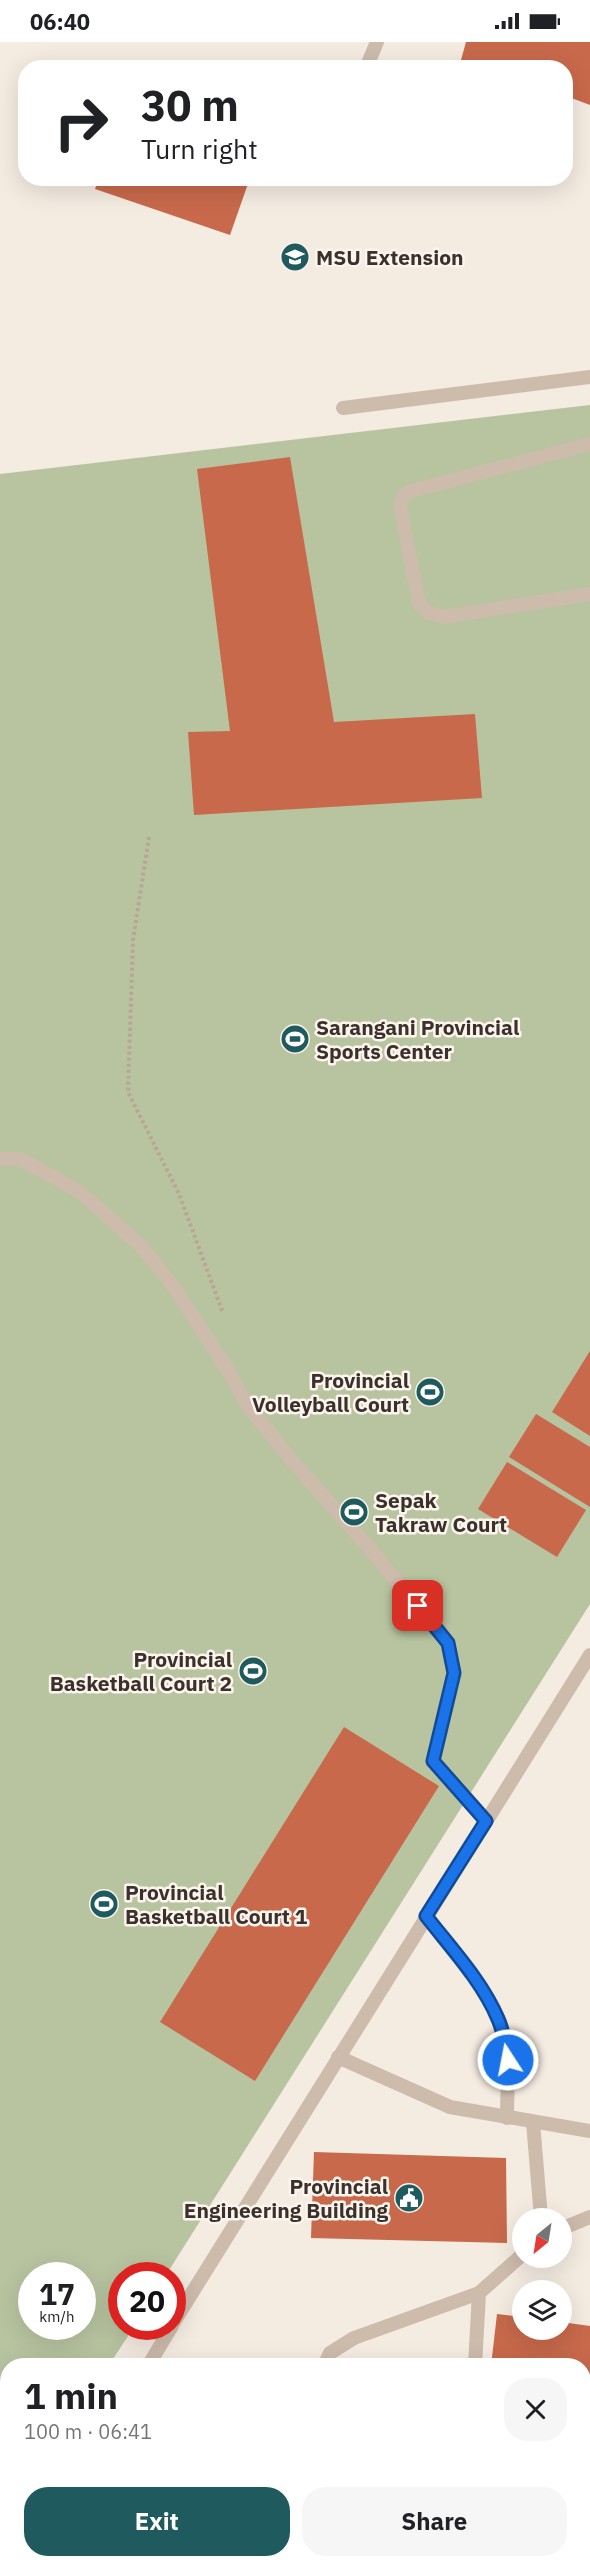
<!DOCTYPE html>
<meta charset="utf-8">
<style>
:root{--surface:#fff;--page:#f6f6f6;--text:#202124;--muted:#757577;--accent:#1f5a5e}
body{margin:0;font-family:"IBM Plex Sans",sans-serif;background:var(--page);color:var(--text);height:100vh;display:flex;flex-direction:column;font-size:22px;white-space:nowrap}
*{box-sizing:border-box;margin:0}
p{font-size:20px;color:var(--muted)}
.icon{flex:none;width:33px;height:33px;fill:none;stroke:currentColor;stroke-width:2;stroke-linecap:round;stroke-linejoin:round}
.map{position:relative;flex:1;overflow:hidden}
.panel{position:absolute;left:0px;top:2316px;width:591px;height:210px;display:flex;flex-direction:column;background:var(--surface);border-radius:24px 24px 0 0;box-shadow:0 6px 24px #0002}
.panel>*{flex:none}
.hud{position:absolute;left:18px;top:18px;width:555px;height:126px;border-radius:24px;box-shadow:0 6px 24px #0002;background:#fff;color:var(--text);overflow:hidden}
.needle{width:39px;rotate:210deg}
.buttons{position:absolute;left:512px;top:2166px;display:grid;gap:12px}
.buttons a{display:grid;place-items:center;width:60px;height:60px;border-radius:50%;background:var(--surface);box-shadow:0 6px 24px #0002;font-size:30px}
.speed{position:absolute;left:18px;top:2220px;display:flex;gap:12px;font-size:30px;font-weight:700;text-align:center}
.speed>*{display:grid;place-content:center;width:78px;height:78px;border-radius:50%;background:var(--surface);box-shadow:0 6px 24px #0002;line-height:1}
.speed small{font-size:15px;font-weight:400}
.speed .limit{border:9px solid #d22;background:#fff;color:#111}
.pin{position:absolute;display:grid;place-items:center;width:51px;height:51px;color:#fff;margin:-26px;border-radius:12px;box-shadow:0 3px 9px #0006}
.me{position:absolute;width:66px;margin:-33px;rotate:349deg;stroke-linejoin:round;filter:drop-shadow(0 0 4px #0008)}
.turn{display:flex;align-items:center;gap:21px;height:126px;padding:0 24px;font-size:27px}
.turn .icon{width:78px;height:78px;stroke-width:2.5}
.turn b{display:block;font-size:42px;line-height:51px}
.round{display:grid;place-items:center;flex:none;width:63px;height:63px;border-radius:24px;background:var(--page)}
.overview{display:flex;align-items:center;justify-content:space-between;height:102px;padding:0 24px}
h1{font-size:36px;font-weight:700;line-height:45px}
.primary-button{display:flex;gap:12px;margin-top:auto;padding:12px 24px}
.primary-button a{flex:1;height:69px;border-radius:24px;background:var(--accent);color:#fff;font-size:24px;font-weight:700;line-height:69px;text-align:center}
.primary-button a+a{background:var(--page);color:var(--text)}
.status{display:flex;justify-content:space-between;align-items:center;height:42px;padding:0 30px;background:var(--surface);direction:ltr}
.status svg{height:16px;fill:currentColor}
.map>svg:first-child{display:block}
</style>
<div class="status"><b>06:40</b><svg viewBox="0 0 49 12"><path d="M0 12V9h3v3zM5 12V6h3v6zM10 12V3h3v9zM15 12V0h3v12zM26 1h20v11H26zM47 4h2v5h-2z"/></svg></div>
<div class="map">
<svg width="590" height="2526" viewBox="0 0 590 2526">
<rect width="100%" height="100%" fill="#f4ebe1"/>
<path fill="#b8c4a0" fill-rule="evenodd" d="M590 363V1562L166 2233 122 2234V2284L134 2285 109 2323 8 2324V2484L0 2496V432ZM32 2234H82V2284H32Z"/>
<g fill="#c8694b">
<polygon points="466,0 590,0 590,63 566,54 566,26 483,26 461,18"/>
<polygon points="99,136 250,136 230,193 95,147"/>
<polygon points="290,415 334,680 475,672 482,756 194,773 188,690 230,689 197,427"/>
<polygon points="590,1309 590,1394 552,1370"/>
<polygon points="536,1372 590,1405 590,1465 509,1415"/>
<polygon points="507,1420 586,1468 557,1515 478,1467"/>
<polygon points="344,1685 439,1744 255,2039 160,1980"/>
<polygon points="314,2110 506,2116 507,2201 311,2196"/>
<polygon points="497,2272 522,2275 522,2288 561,2288 561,2280 590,2284 590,2526 491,2526 469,2523 469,2518 584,2518 584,2324 491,2324"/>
<polygon points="213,2518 375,2518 374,2526 261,2526"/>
</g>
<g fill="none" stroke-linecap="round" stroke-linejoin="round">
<polyline stroke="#b9a596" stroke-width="4" stroke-dasharray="3 3" stroke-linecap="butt" points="149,795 133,898 128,1050 179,1152 223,1271"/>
<g stroke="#cdbbac" stroke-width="14">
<polyline points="366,26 377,0"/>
<polyline points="343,366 590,335"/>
<polyline points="590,402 411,449 403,454 400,463 419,562 429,571 444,575 590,552"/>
<polyline points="0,1117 21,1117 80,1150 142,1205 173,1244 229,1330 247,1363 294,1421 372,1509 448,1601 454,1631 433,1719 486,1779"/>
<path d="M426 1874C451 1906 495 1954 504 1993 510 2020 507 2048 507 2076"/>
<polyline points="338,2015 450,2065 590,2089"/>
<polyline points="533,2080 541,2176"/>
<polyline points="561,2187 590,2175"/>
<polyline points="172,2283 590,1613"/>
<polyline points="148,2324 172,2284"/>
<polyline points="324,2324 330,2311 354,2296 479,2251"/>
<polyline points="475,2324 479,2251 522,2213"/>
<polyline points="0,2349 8,2354"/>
<polyline points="24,2526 29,2518"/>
</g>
</g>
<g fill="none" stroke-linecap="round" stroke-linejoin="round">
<g stroke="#114b97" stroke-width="15">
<path id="route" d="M418 1564 448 1601 454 1631 433 1719 486 1779 426 1874C451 1906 482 1939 498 1977 504 1990 505 2004 508 2018"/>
</g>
<use href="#route" stroke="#1a73e8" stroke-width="10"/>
</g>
<defs>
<g id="school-disc" transform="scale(1.5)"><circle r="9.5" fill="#1f5a5e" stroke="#fbf5ee"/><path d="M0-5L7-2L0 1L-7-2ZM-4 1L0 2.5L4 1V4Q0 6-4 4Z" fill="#fff"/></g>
<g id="stadium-disc" transform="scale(1.5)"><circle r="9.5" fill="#1f5a5e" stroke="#fbf5ee"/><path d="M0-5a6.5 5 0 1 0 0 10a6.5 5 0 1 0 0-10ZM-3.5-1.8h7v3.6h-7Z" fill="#fff"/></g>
<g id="civic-disc" transform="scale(1.5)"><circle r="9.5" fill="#1f5a5e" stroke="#fbf5ee"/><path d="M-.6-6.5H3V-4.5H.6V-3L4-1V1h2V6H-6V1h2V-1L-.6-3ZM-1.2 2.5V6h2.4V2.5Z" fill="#fff"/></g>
</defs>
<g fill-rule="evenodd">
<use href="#school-disc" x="295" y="215"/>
<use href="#stadium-disc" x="295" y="997"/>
<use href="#stadium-disc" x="430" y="1350"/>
<use href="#stadium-disc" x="354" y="1470"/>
<use href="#stadium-disc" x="253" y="1629"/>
<use href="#stadium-disc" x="104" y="1862"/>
<use href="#civic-disc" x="409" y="2156"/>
</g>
<g text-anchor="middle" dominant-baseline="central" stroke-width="5" stroke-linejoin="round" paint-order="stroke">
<g font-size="21" font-weight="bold" fill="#3b302b" stroke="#fbf5ee" text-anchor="start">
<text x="316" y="215">MSU Extension</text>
<text x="316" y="985">Sarangani Provincial<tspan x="316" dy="24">Sports Center</tspan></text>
<text x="409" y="1338" text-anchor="end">Provincial<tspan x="409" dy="24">Volleyball Court</tspan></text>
<text x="375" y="1458">Sepak<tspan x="375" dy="24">Takraw Court</tspan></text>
<text x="232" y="1617" text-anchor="end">Provincial<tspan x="232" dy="24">Basketball Court 2</tspan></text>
<text x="125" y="1850">Provincial<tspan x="125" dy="24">Basketball Court 1</tspan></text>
<text x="388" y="2144" text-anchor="end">Provincial<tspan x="388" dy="24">Engineering Building</tspan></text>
</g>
</g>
</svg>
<div class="buttons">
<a><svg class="needle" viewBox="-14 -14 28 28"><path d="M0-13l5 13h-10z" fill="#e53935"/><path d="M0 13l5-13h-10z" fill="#757577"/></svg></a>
<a><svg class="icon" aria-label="layers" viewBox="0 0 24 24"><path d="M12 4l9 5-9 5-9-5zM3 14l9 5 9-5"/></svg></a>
</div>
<div class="speed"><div>17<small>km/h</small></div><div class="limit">20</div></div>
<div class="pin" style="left:418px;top:1564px;background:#d93025"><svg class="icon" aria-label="arrive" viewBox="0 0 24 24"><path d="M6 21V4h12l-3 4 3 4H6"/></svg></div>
<svg class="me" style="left:508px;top:2018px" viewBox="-20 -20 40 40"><circle r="17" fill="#1a73e8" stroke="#fff" stroke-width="3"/><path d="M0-11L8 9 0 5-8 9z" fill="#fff"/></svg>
<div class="hud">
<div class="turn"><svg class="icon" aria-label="right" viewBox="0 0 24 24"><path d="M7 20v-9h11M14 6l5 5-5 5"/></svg><div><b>30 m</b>Turn right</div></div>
</div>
<section class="panel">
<div class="overview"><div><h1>1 min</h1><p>100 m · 06:41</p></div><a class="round"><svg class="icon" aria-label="close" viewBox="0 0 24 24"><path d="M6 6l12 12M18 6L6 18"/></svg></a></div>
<div class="primary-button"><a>Exit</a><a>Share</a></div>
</section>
</div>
